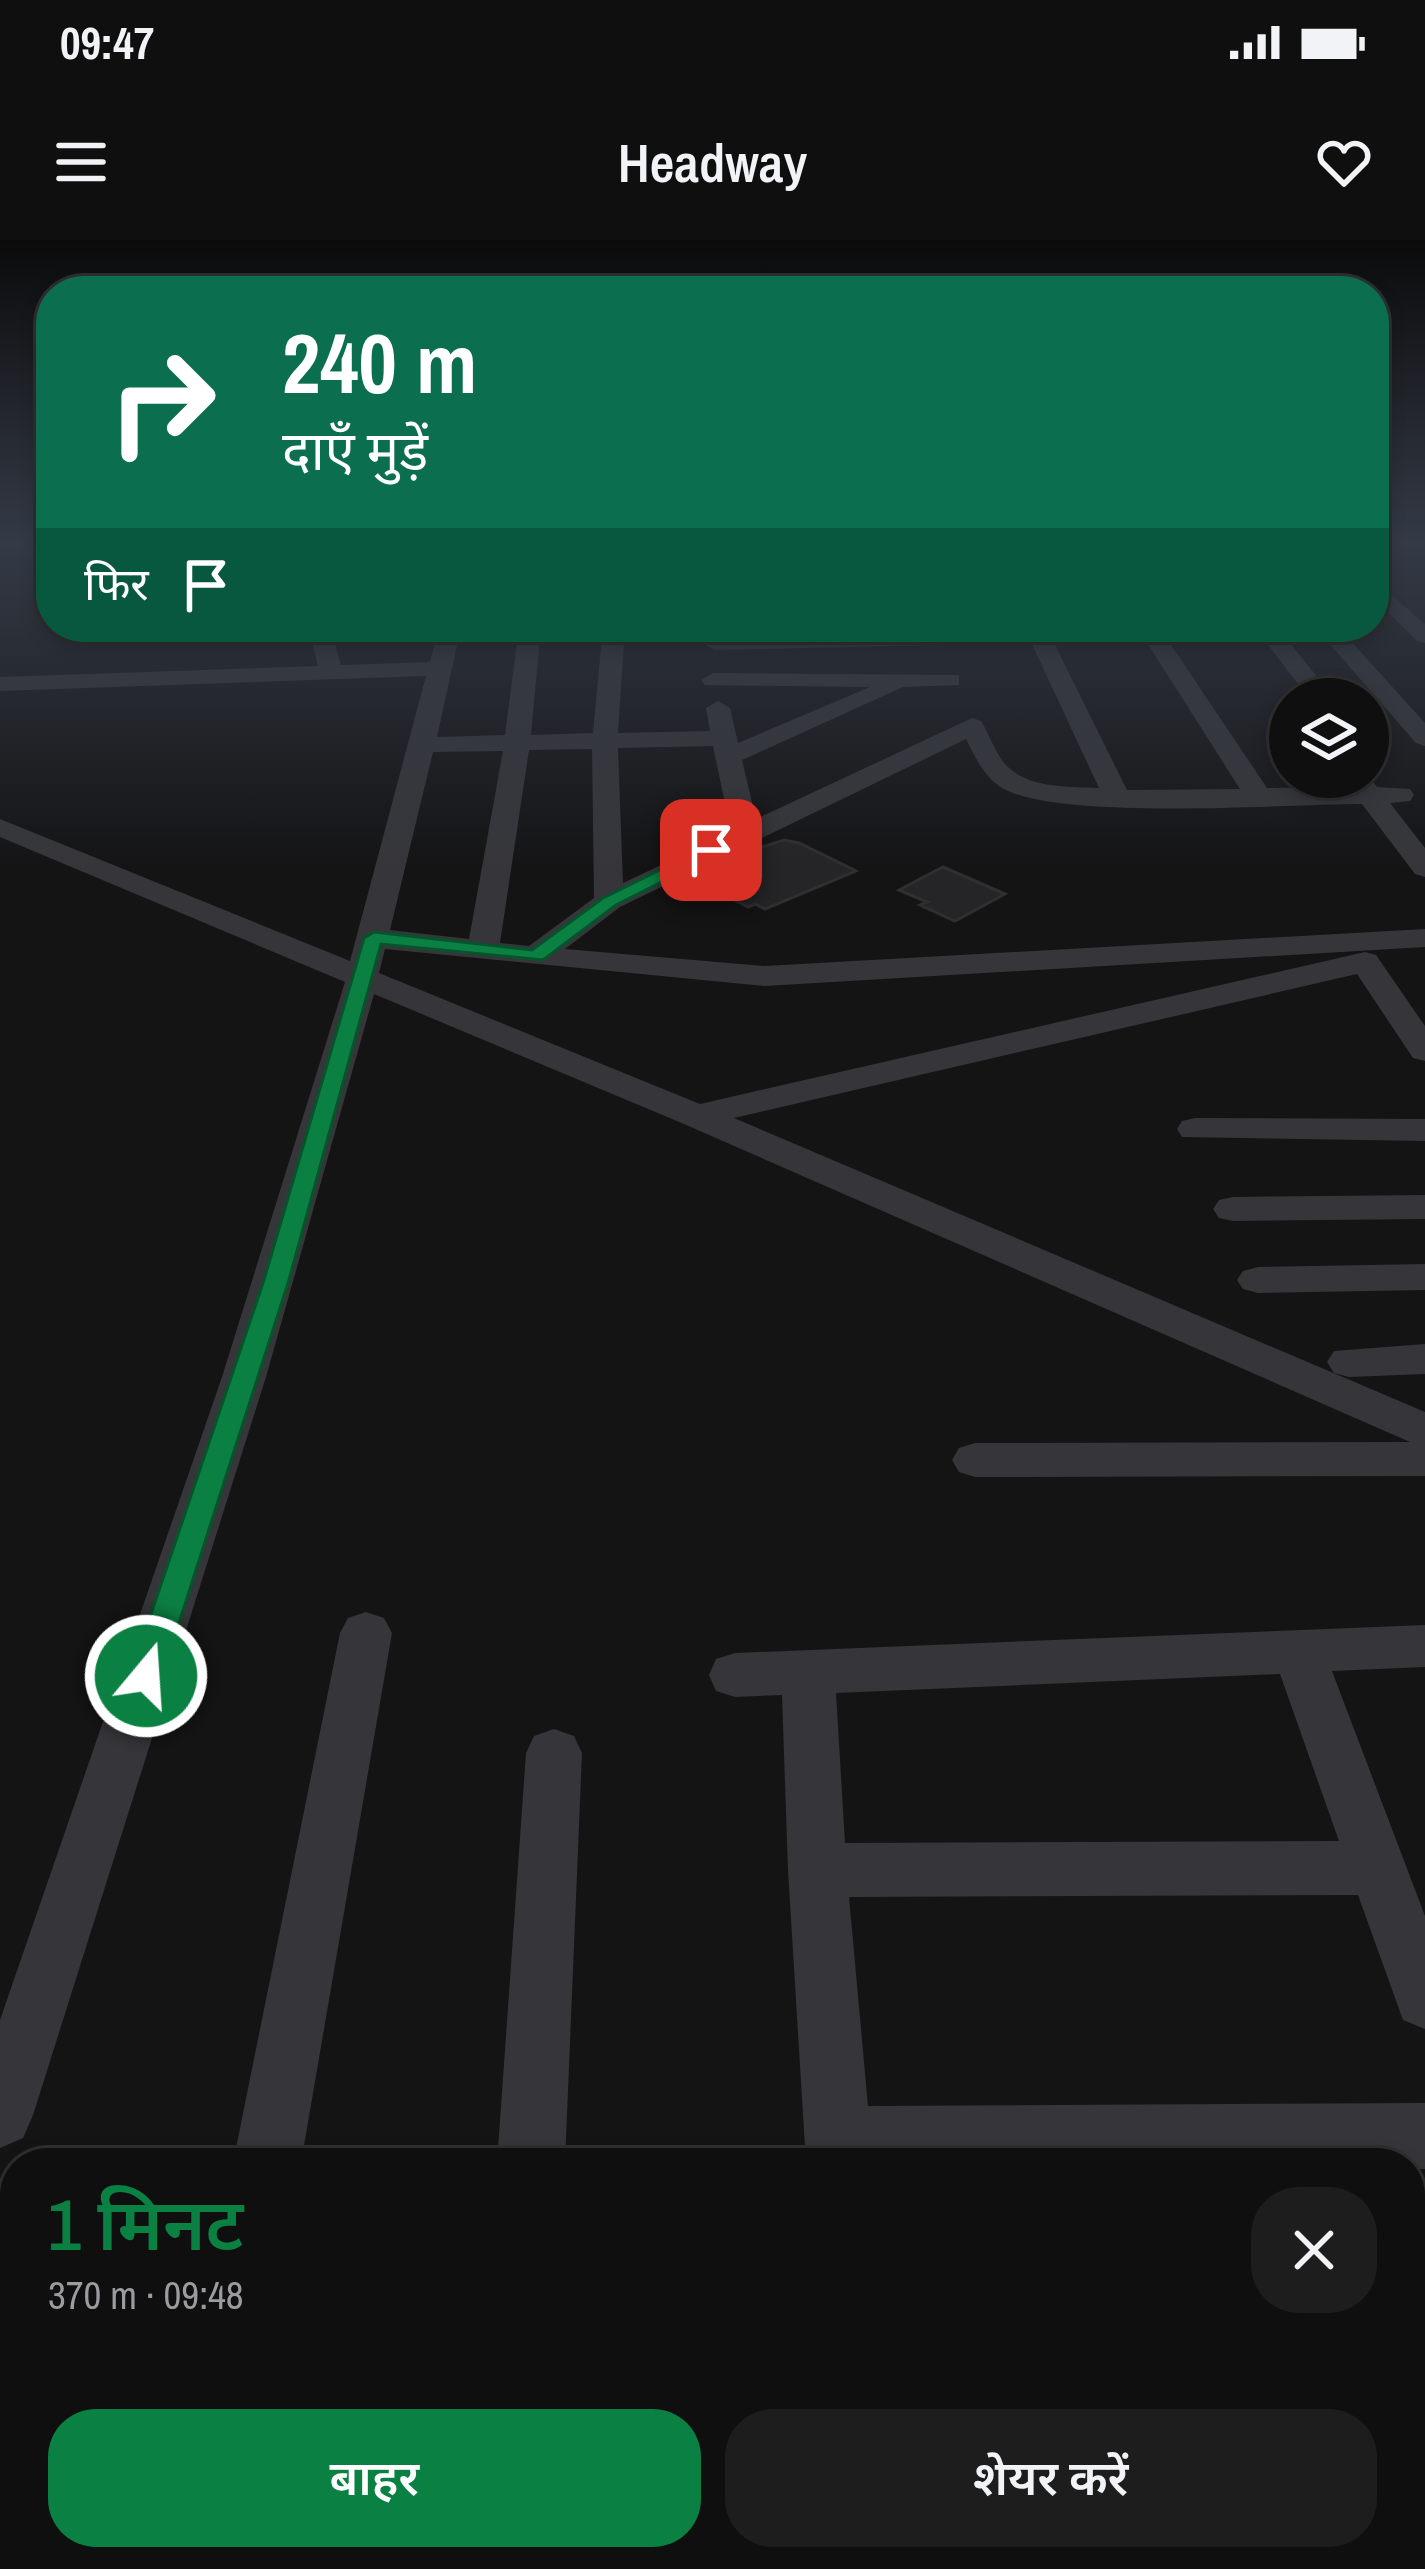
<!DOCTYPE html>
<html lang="hi">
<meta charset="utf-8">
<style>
:root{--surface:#0f0f10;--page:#1d1d1e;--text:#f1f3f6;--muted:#9b9c9f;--line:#2f2f30;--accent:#0b8043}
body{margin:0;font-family:"Archivo Narrow","Noto Sans Devanagari",sans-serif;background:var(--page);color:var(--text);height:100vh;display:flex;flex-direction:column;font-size:45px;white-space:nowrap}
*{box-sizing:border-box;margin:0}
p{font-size:39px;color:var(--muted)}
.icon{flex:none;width:66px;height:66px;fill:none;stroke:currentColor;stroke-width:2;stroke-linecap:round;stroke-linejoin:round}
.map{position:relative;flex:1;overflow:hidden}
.sheet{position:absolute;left:0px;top:1908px;width:1425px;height:423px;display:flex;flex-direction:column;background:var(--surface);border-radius:48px 48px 0 0;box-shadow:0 6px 18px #0003,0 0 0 3px var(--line)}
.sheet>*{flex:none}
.guide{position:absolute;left:36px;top:36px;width:1353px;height:366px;border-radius:48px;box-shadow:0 6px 18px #0003,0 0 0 3px var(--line);background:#0b6e4f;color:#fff;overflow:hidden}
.fabs{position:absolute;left:1269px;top:438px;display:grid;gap:24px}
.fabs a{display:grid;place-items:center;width:120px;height:120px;border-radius:50%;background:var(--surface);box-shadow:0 6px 18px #0003,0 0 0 3px var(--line);font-size:60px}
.pin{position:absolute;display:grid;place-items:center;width:102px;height:102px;color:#fff;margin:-51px;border-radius:24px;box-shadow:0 6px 18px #0006}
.me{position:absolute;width:132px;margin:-66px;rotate:18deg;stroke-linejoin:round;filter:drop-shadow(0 0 9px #0008)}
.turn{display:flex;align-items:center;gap:42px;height:252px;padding:0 48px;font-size:54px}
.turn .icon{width:156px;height:156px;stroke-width:2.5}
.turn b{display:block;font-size:84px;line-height:102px}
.then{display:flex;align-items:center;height:114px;padding:0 48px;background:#0003;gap:24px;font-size:45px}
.round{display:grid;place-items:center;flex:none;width:126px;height:126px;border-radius:48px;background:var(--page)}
.headline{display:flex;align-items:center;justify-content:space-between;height:204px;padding:0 48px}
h1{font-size:72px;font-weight:600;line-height:90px;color:var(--accent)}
.action{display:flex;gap:24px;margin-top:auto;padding:24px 48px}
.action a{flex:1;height:138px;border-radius:48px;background:var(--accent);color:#fff;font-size:48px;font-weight:600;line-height:138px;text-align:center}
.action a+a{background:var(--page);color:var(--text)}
.status{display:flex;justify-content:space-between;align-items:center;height:84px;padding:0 60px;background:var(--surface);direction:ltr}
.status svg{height:33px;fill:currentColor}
header{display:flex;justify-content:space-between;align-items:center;height:156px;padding:0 48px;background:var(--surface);font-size:54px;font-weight:600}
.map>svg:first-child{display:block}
</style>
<div class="status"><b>09:47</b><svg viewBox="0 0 49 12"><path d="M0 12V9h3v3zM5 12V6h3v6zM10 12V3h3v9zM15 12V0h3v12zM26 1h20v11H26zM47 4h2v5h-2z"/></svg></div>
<header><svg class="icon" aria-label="menu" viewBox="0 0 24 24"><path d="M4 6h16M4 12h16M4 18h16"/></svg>Headway<svg class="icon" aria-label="heart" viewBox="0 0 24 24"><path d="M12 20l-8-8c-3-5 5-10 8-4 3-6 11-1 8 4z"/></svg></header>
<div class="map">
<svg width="1425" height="2329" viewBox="0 0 1425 2329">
<rect width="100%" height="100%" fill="#141415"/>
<g fill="#252426" stroke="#2f2e31" stroke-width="3">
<polygon points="784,600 799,603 856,631 765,669 755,664 748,667 697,640 705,637 700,633 732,617"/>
<polygon points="943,627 1005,654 955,681 920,665 927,662 899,650"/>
</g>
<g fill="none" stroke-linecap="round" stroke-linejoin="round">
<g fill="#36363a" fill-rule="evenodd">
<polygon points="1374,340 1425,384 1425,403 1417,401 1374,358"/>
<path d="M308 387H330L341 425 430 422 439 387H461L437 497 505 495 519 387H541L531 495 593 493 603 387H625L618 493 710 491 706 468 718 461 730 468 738 503 870 447 705 445 701 440 713 433 959 435V445L903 447 742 520 756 579 972 478 981 481C989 494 995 512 1005 524 1027 549 1069 546 1099 548L1024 387H1046L1127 550 1240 549 1137 387H1159L1267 548 1350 547 1347 537 1368 535 1377 547 1410 549 1414 555 1410 561 1390 563 1425 608V637L1415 634 1362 564C1285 564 1064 581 1004 549 984 538 976 518 966 499L620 667 565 709 765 726 1425 689V707L765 746 385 709 379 733 700 864 1365 712 1376 715 1425 786V821L1413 818 1357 734 734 878 1425 1172V1236L975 1237 959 1232 952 1220 959 1208 975 1203 1410 1202 684 884 374 754 266 1137 33 1875 23 1898 0 1908V1780L222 1137 345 742 0 597V579L350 721 426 436 0 451V437L318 426ZM713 506 731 592 623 643 618 508ZM592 509 594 658 529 706 500 703 529 510ZM503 511 469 699 390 690 433 512Z"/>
<polygon points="1254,387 1277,387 1335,459 1310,459"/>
<polygon points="1315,387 1338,387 1425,483 1425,506 1416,503"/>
<polygon points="936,393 947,400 944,405 714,410 703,403 714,396"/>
<polygon points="1195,878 1425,879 1425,901 1182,897 1177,889 1182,881"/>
<polygon points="1425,955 1425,979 1233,981 1219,978 1213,969 1219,960 1233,957"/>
<polygon points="1425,1024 1425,1050 1258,1053 1243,1049 1237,1040 1243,1031 1258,1027"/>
<polygon points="1425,1104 1425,1134 1349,1137 1334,1133 1327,1122 1334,1111"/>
<polygon points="366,1372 384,1378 392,1393 301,1923 233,1923 340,1393 348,1378"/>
<path d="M1425 1385V1427L1332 1431 1425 1676V1789L1403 1780 1358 1655 849 1657 868 1866 1425 1863V1929H1410V1923H806L788 1630 782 1455 735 1457 716 1451 709 1435 716 1419 735 1413ZM1280 1434 1339 1601 845 1603 836 1453Z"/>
<polygon points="554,1489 574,1496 582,1513 565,1923 497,1923 526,1513 534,1496"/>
<rect x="1410" y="2227" width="15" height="78"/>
<polygon points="154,2316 232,2316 230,2329 150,2329"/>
<polygon points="469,2316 547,2316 548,2329 468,2329"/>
<polygon points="834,2316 912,2316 914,2329 834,2329"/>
</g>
</g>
<linearGradient id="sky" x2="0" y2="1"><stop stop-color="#0b0b0c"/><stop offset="0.48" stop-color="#343a46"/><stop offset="1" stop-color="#343a46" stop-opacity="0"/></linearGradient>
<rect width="1425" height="629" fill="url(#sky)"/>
<polygon fill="#0b8043" stroke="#07532c" stroke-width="3" points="711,605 720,610 717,614 616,665 543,720 381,704 289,1040 162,1436 157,1446 146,1449 134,1446 130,1436 264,1040 364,698 374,692 532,710 603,658"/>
</svg>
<div class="fabs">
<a><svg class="icon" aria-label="layers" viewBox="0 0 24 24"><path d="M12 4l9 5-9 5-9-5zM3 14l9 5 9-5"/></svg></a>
</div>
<div class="pin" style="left:711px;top:610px;background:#d93025"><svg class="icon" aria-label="arrive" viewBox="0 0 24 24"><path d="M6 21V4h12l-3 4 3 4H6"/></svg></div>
<svg class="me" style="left:146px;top:1436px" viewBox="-20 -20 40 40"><circle r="17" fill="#0b8043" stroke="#fff" stroke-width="3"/><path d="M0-11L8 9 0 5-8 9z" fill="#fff"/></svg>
<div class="guide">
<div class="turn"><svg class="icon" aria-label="right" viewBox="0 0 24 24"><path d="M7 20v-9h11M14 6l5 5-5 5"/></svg><div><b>240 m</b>दाएँ मुड़ें</div></div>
<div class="then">फिर<svg class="icon" aria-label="arrive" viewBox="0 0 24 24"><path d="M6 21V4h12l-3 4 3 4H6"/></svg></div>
</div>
<section class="sheet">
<div class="headline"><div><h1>1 मिनट</h1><p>370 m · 09:48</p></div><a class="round"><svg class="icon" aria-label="close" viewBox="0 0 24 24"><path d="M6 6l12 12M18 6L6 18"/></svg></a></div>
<div class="action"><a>बाहर</a><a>शेयर करें</a></div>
</section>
</div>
